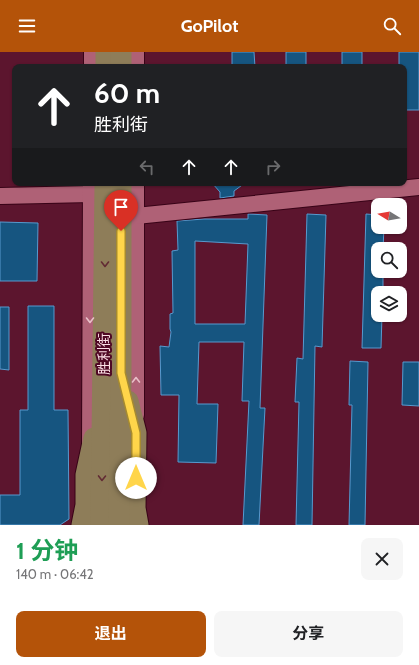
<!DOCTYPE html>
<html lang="zh">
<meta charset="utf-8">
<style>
:root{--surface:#fff;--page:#f6f6f6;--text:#202124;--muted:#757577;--accent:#b45309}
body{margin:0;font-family:Cabin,"Noto Sans SC",sans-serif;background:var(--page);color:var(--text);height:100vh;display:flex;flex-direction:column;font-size:15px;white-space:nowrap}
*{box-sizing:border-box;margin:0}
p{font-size:13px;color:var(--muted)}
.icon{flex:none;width:22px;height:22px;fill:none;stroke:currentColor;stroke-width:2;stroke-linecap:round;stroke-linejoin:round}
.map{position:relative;height:473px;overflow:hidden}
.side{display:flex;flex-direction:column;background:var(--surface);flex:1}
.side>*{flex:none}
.top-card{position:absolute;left:12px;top:12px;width:395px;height:122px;border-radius:8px;box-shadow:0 1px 3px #0004;background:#202124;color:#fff;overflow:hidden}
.needle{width:26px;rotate:281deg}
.tools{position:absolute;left:371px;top:146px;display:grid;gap:8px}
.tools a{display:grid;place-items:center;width:36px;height:36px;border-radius:8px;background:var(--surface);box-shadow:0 1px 3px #0004;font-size:20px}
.pin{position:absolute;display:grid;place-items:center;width:34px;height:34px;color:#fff;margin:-41px -17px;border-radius:50% 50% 50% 0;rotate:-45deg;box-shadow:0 0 4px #0007}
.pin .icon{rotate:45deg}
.me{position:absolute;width:44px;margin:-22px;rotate:0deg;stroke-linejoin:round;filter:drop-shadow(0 0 3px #0008)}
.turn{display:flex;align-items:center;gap:14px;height:84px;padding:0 16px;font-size:18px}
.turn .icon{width:52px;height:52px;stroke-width:2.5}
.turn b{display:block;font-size:28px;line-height:34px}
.lanes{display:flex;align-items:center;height:38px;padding:0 16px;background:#0003;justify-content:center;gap:20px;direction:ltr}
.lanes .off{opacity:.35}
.round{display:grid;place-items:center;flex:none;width:42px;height:42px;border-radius:8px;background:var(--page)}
.overview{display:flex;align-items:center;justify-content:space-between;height:68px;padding:0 16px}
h1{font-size:24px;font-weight:700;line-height:30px;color:#1e9e55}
.action{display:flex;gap:8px;margin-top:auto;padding:8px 16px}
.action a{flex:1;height:46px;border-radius:8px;background:var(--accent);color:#fff;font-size:16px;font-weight:700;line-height:46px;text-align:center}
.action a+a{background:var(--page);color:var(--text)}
header{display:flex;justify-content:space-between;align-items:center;height:52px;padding:0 16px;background:var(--accent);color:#fff;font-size:18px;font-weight:700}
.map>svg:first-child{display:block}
</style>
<header><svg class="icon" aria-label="menu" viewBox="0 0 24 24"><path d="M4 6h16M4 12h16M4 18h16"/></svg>GoPilot<svg class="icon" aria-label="search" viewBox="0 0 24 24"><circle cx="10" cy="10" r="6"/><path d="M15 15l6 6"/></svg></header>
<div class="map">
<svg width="419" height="473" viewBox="0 0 419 473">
<rect width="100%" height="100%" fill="#5c152e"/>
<g fill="#165580" stroke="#579ace" fill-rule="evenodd">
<polygon points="232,0 254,0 255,15 232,15"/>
<rect x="286" y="0" width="20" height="15"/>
<rect x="342" y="0" width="20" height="15"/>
<polygon points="399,0 419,0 419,58 404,58 404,15 399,15"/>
<polygon points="212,131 245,131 234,139 234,144 220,146 220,140"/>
<path d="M248 162 267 163 260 356H265L259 473H243L249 349H242L244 290H199L197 352H218L216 411 178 410 179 343H161L160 294 169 295 171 280 170 277V262L173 261 172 199 178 198 177 169 204 167H248ZM195 189 248 192 245 272H195Z"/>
<polygon points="307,162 326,163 322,295 315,294 312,473 296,473 299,350 295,350 297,306 303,307"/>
<polygon points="366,162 378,163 378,175 384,175 383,197 378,197 378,224 383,224 383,241 378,241 378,263 382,263 381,296 362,296"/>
<polygon points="0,170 38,171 37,229 0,229"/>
<polygon points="28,254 54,254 54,358 68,358 69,467 60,473 0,473 0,443 20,443 20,358 28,358"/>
<polygon points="0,255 9,255 9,318 0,317"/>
<polygon points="350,309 368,310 365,473 349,473 352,353 349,353"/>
<polygon points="403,310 419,310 419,354 402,353"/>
</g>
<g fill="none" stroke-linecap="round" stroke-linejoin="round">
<g stroke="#380317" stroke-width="18">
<g id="minor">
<polyline points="136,0 136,15"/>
<polyline points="92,15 92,0"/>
<polyline points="136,131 136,363"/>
<polyline points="0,144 91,142"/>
<polyline points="136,164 419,135"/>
<polyline points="90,397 91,131"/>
</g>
</g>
<g stroke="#380317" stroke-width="23">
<g id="major">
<polyline points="106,15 106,0"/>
<polyline points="121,15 121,0"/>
<polyline points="128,349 136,381 135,456 138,473"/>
<polyline points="82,473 86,453 86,423 94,386"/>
<polyline points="101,473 105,131"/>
<polyline points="119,473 121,321 121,131"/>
</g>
</g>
<use href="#minor" stroke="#af6176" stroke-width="16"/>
<use href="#major" stroke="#8e7d59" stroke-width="21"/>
</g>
<defs><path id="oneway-chevron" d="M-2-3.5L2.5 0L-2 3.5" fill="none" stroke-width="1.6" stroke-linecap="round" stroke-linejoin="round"/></defs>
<g stroke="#622b34">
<use href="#oneway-chevron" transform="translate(105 212) rotate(90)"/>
<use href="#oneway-chevron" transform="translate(102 426) rotate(91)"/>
</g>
<g stroke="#e8c0c9">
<use href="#oneway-chevron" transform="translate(90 268) rotate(90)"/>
<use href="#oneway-chevron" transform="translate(136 328) rotate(-90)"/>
</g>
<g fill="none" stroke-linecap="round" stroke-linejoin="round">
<g stroke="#a68a30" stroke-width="10">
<polyline id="route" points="121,179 121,321 136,381 136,426"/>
</g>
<use href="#route" stroke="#ffd54a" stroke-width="7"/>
</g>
<g text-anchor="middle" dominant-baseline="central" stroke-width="4" stroke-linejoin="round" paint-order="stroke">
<g font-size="14" fill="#fbdfe5" stroke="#4f0824">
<text transform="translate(104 302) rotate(-90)">胜利街</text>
</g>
</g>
</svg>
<div class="tools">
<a><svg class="needle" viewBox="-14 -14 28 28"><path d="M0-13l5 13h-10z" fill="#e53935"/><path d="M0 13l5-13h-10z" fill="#757577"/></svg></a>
<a><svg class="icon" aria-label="search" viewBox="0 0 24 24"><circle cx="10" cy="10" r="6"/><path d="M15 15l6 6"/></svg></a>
<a><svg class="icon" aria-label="layers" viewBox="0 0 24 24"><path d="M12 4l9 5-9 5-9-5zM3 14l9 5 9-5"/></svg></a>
</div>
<div class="pin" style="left:121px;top:179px;background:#d93025"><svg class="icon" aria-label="arrive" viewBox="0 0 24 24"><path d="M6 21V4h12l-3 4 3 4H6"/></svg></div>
<svg class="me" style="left:136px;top:426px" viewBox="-20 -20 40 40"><circle r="19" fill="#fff"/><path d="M0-13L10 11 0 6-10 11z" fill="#ffd54a"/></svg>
<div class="top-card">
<div class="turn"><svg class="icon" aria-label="ahead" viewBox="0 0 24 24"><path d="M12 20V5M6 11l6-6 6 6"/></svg><div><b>60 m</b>胜利街</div></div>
<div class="lanes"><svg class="icon off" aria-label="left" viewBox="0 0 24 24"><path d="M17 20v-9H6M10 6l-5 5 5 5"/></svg><svg class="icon" aria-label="ahead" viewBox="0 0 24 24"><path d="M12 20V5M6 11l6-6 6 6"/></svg><svg class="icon" aria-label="ahead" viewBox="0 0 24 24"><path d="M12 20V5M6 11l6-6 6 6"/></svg><svg class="icon off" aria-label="right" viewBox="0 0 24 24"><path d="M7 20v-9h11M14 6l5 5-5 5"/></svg></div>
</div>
</div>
<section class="side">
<div class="overview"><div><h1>1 分钟</h1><p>140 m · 06:42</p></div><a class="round"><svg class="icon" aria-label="close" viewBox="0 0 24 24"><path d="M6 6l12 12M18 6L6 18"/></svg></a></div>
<div class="action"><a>退出</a><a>分享</a></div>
</section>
